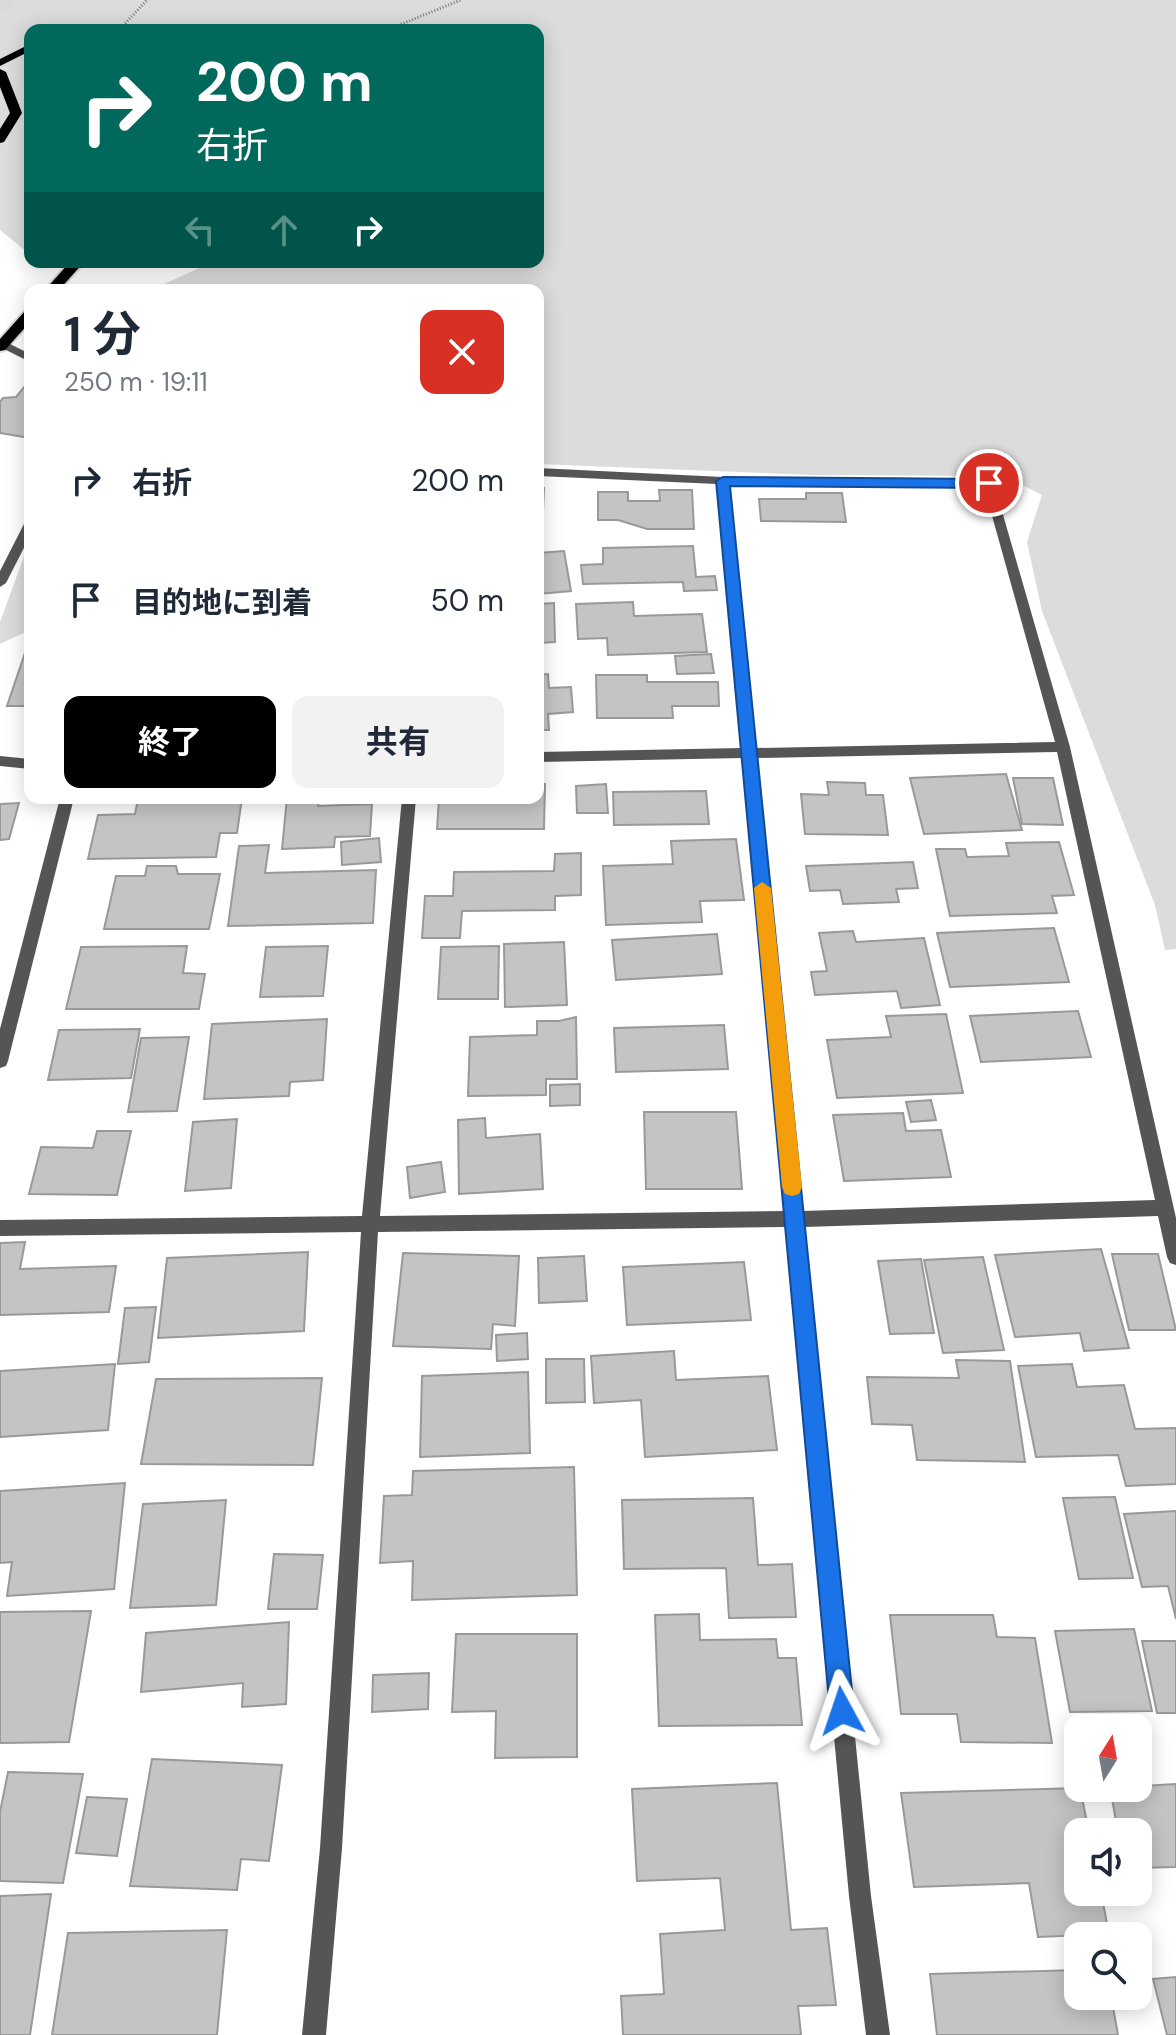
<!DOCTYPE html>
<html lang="ja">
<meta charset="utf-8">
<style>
:root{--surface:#fff;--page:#f2f2f3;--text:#1f2937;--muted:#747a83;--accent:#000}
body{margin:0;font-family:"DM Sans","Noto Sans JP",sans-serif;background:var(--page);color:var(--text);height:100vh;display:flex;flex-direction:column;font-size:30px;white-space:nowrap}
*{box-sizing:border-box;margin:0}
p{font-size:26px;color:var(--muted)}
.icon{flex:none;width:44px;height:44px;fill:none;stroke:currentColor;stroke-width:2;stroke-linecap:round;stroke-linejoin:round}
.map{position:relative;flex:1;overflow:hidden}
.drawer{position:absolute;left:24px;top:284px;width:520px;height:520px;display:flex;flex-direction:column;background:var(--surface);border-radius:16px;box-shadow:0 4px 20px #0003}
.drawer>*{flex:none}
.top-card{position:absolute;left:24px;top:24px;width:520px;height:244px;border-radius:16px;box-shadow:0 4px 20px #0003;background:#00695c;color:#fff;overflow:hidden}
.needle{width:52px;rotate:11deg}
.tools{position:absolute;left:1064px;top:1714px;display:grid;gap:16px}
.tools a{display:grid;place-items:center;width:88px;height:88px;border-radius:16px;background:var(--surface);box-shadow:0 4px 20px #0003;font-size:40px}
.pin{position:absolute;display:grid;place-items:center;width:68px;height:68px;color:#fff;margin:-34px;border:4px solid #fff;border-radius:50%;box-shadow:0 2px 8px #0007}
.me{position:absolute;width:88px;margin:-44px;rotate:355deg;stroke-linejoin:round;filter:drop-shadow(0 0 6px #0008)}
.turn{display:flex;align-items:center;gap:28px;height:168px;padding:0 40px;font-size:36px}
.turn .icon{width:104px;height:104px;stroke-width:2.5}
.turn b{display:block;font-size:56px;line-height:68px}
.lanes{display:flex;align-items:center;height:76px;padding:0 40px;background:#0003;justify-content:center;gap:40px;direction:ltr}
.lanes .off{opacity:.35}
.round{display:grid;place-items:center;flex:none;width:84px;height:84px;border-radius:16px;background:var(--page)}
.head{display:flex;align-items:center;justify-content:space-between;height:136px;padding:0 40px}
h1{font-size:48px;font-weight:700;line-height:60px}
.cta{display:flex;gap:16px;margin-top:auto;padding:16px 40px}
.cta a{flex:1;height:92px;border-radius:16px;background:var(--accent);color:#fff;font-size:32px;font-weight:700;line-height:92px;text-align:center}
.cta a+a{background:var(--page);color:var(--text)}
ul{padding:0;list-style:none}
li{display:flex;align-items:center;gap:24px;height:120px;padding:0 40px}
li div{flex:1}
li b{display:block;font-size:30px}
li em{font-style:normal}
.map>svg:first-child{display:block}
</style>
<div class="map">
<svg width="1176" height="2035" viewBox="0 0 1176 2035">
<rect width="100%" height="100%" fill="#fff"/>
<g fill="#dcdcdc">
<polygon points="0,0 1176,0 1176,949 1165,950 1155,905 1042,611 1027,542 1042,495 1005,476 815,475 538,464 538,290 158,290 162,285 212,262 538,262 538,30 30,30 30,250 27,252 0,230"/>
<polygon points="30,540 30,630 0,644 0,622"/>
</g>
<g fill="#c4c4c4" stroke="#999" stroke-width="2">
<polygon points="25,386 30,387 30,438 0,433 0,402 3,398 16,397"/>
<polygon points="538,488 544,488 542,535 538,535"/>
<polygon points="659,490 692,490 694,529 647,529 618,520 598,520 598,492 628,492 628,501 660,501"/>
<polygon points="806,493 842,493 846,522 761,521 759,499 806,499"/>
<polygon points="693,546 696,577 715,576 717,590 684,591 683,582 583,584 581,565 603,564 603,548"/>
<polygon points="564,551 571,591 538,594 538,553"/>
<polygon points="633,602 634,616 702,614 707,652 608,655 607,638 578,639 576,604"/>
<polygon points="554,603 555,642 538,643 538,604"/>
<polygon points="30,638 30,706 7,706"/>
<polygon points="711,654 714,673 677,674 675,656"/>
<polygon points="548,674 549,688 571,687 573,712 548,714 549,730 538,730 538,675"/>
<polygon points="596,675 647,675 647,682 718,682 719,706 672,706 673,718 597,718"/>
<polygon points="1006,774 1022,830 924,834 910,778"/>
<polygon points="1013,778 1053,778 1063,825 1022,824"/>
<polygon points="827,782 865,783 866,795 883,795 888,835 805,834 801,794 829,795"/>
<polygon points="538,784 545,784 544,829 437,829 439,798 538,798"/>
<polygon points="606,784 608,813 577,813 576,786"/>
<polygon points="706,791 709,824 614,825 613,792"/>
<polygon points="242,798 237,833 220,833 216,857 88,859 98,815 135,814 138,799"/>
<polygon points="287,798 319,798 318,806 372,804 370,836 335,837 334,847 282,849"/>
<polygon points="19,803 9,839 0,840 0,804"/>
<polygon points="379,838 381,862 342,865 341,842"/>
<polygon points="736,839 744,900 700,901 702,922 606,925 603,866 673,864 671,841"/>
<polygon points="1059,842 1074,895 1052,896 1057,913 950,916 936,849 965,849 967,857 1009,856 1006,843"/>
<polygon points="269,845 265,873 376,870 373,923 228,926 239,846"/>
<polygon points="581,853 581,895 555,896 555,910 462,911 460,938 422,938 425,896 453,896 454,872 554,871 555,854"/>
<polygon points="913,862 918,888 896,889 899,902 843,904 840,890 810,891 806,866"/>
<polygon points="147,866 176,866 178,874 220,874 209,929 104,929 116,876 145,876"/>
<polygon points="1054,928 1069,982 950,987 937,933"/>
<polygon points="853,931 856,942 924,938 940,1005 901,1008 897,991 815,995 811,972 827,971 819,933"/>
<polygon points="717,934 722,974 616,980 612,940"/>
<polygon points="564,942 567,1005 505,1007 504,944"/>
<polygon points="187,946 183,973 205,974 199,1009 66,1009 81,947"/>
<polygon points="328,946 323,996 260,997 266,947"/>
<polygon points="499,946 498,999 438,999 441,947"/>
<polygon points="1078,1011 1091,1057 981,1062 970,1016"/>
<polygon points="946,1014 963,1093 837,1098 827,1040 891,1037 886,1016"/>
<polygon points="576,1017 577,1079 546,1079 546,1095 468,1096 470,1037 537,1035 537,1021 559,1021"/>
<polygon points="327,1019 323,1080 290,1082 289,1096 204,1099 212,1024"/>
<polygon points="724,1025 728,1069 616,1072 614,1028"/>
<polygon points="140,1029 131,1078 48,1080 59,1030"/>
<polygon points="189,1037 177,1111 128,1112 141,1038"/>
<polygon points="580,1084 580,1105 550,1106 550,1085"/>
<polygon points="931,1100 936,1120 911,1122 906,1102"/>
<polygon points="644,1112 736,1112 742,1189 646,1189"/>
<polygon points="903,1113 906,1131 941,1130 951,1177 844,1181 833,1115"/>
<polygon points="485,1118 486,1138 540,1134 543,1189 459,1194 458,1120"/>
<polygon points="237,1119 231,1188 185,1191 193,1122"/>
<polygon points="97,1131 131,1131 117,1195 29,1194 41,1147 93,1148"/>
<polygon points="441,1162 445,1192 410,1198 407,1167"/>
<polygon points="25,1242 20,1269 116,1266 109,1312 0,1315 0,1243"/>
<polygon points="1101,1249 1129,1348 1084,1351 1080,1333 1015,1337 995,1255"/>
<polygon points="308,1252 304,1331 158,1338 167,1258"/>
<polygon points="403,1253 519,1256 515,1326 493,1324 491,1349 393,1346"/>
<polygon points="1112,1254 1158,1254 1176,1330 1129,1330"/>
<polygon points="584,1256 587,1301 539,1303 538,1258"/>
<polygon points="983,1257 1004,1350 943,1353 924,1260"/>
<polygon points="921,1259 934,1333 890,1334 878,1261"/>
<polygon points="744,1262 751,1320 627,1325 623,1267"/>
<polygon points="156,1307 149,1362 118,1364 125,1308"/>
<polygon points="527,1333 528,1359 497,1361 496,1335"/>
<polygon points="674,1351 676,1380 768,1376 777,1450 645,1457 641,1400 594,1403 591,1356"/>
<polygon points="546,1359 584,1359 585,1402 546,1403"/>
<polygon points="956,1360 1010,1361 1025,1462 917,1460 912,1425 872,1424 867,1377 959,1378"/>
<polygon points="115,1364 108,1430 0,1437 0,1371"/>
<polygon points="1072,1364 1077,1387 1124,1385 1135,1429 1176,1428 1176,1484 1126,1486 1118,1455 1036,1457 1018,1366"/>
<polygon points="528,1372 530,1453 420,1457 422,1376"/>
<polygon points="322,1378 313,1465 141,1464 156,1379"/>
<polygon points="574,1467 577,1595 412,1600 413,1561 380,1563 384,1496 412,1495 413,1471"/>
<polygon points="125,1483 114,1589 7,1596 12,1562 0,1563 0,1491"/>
<polygon points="1115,1497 1133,1578 1079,1579 1063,1498"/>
<polygon points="753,1498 758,1565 792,1564 796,1617 729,1618 726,1568 624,1569 622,1500"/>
<polygon points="226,1500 216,1605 130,1608 143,1504"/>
<polygon points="1176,1511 1176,1619 1168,1586 1142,1587 1124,1514"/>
<polygon points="274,1554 323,1555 317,1609 268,1609"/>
<polygon points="91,1611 69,1742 0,1743 0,1612"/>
<polygon points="699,1614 700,1640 776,1639 778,1658 796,1658 802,1725 659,1726 655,1615"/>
<polygon points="890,1615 993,1615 997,1637 1035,1638 1052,1743 961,1742 957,1714 901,1714"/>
<polygon points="289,1622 286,1704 242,1707 243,1683 141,1692 146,1633"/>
<polygon points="1134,1629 1152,1711 1070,1712 1055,1631"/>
<polygon points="456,1634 577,1634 577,1757 495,1758 496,1711 452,1712"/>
<polygon points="1142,1641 1176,1641 1176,1713 1157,1713"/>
<polygon points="429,1673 428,1709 372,1712 373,1675"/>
<polygon points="152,1759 282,1765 269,1861 241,1859 237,1890 130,1886"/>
<polygon points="8,1772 83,1774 63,1883 0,1881 0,1812"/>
<polygon points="777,1783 791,1930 827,1928 836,2005 798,2006 801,2035 623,2035 621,1996 664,1994 660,1934 725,1930 720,1878 637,1881 632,1789"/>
<polygon points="1176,1784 1176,1867 1138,1868 1138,1832 1118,1832 1110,1788"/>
<polygon points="1080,1788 1089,1832 1078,1832 1078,1892 1101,1892 1109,1934 1038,1937 1029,1883 914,1887 901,1793"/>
<polygon points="87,1797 127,1799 117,1856 76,1853"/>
<polygon points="51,1894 30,2035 0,2035 0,1896"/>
<polygon points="227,1930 217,2035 52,2035 68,1933"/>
<polygon points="1078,1970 1078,1996 1111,1996 1118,2035 937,2035 930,1974"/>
<polygon points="1176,1977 1176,2035 1167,2035 1153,1979"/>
</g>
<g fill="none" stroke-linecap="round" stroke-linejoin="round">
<polyline stroke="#d9d9d9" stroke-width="14" stroke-dasharray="14 7" stroke-linecap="butt" points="0,7 9,0"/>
<g stroke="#dbdbdb" stroke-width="4">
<g id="primary">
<polygon points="30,44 30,51 0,66 0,59"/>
<polygon points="0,69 6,72 22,113 4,142 0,143 0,129 10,113 0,87"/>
<polygon points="70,262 84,262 59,290 45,290"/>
<polygon points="30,310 30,322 5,350 0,351 0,339 25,311"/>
</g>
</g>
<g stroke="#777" stroke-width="3" stroke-dasharray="1 2" stroke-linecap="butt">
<polyline points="119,30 147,0"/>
<polyline points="387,30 461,0"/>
</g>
<g fill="#555" fill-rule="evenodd">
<polygon points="0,339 30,354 30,362 0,347"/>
<path d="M538 468 723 477 993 480 1070 747 1176 1218V1265L1170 1263 1167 1257 1158 1216 804 1227 871 1896 890 2035H866L849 1896 786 1227 378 1232 342 1848 326 2035H302L320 1848 361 1232 0 1236V1220L362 1216 402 798H416L380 1216 785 1211 743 758 538 762V752L742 748 717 484 538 476ZM729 485 984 487 1055 742 756 748ZM1057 752 1155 1200 802 1211 757 758Z"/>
<polygon points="30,520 30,536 6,583 0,587 0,571 24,524"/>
<polygon points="0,756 30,759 30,769 0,766"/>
<polygon points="60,798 74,798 8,1061 6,1066 0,1068 0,1029"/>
</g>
<use href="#primary" fill="#000" fill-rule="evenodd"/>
</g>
<polygon fill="#1a73e8" stroke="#114b97" stroke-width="2" points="723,477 989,479 996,483 989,488 730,486 854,1711 851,1720 842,1723 834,1720 830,1711 716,481"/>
<polygon fill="#f59e0b" points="762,882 771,888 802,1187 799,1194 792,1196 785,1194 782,1187 754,888"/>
</svg>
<div class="tools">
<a><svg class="needle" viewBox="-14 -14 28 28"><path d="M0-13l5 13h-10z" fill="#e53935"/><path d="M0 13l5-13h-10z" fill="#747a83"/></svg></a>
<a><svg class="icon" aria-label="sound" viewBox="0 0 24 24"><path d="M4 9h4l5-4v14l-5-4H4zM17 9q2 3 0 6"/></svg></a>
<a><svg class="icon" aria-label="search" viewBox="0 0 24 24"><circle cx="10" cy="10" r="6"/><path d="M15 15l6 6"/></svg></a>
</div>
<div class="pin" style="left:989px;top:483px;background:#d93025"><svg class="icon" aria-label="arrive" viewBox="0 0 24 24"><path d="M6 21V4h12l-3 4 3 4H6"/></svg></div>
<svg class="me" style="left:842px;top:1711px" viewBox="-20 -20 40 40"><path d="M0-17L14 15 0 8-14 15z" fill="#1a73e8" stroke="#fff" stroke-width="4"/></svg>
<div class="top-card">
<div class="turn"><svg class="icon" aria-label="right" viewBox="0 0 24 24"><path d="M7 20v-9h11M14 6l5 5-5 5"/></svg><div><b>200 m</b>右折</div></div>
<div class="lanes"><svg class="icon off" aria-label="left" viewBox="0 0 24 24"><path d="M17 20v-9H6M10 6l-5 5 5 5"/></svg><svg class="icon off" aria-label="ahead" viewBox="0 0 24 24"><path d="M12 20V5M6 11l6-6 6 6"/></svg><svg class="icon" aria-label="right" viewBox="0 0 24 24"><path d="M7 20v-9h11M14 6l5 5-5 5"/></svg></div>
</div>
<section class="drawer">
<div class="head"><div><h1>1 分</h1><p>250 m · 19:11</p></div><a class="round" style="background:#d93025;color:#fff"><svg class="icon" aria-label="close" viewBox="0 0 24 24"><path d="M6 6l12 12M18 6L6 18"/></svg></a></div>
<ul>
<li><svg class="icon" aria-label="right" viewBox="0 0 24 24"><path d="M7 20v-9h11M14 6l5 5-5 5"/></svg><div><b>右折</b></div><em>200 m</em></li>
<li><svg class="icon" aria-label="arrive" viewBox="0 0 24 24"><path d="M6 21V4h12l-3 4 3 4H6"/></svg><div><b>目的地に到着</b></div><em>50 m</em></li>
</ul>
<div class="cta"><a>終了</a><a>共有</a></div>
</section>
</div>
